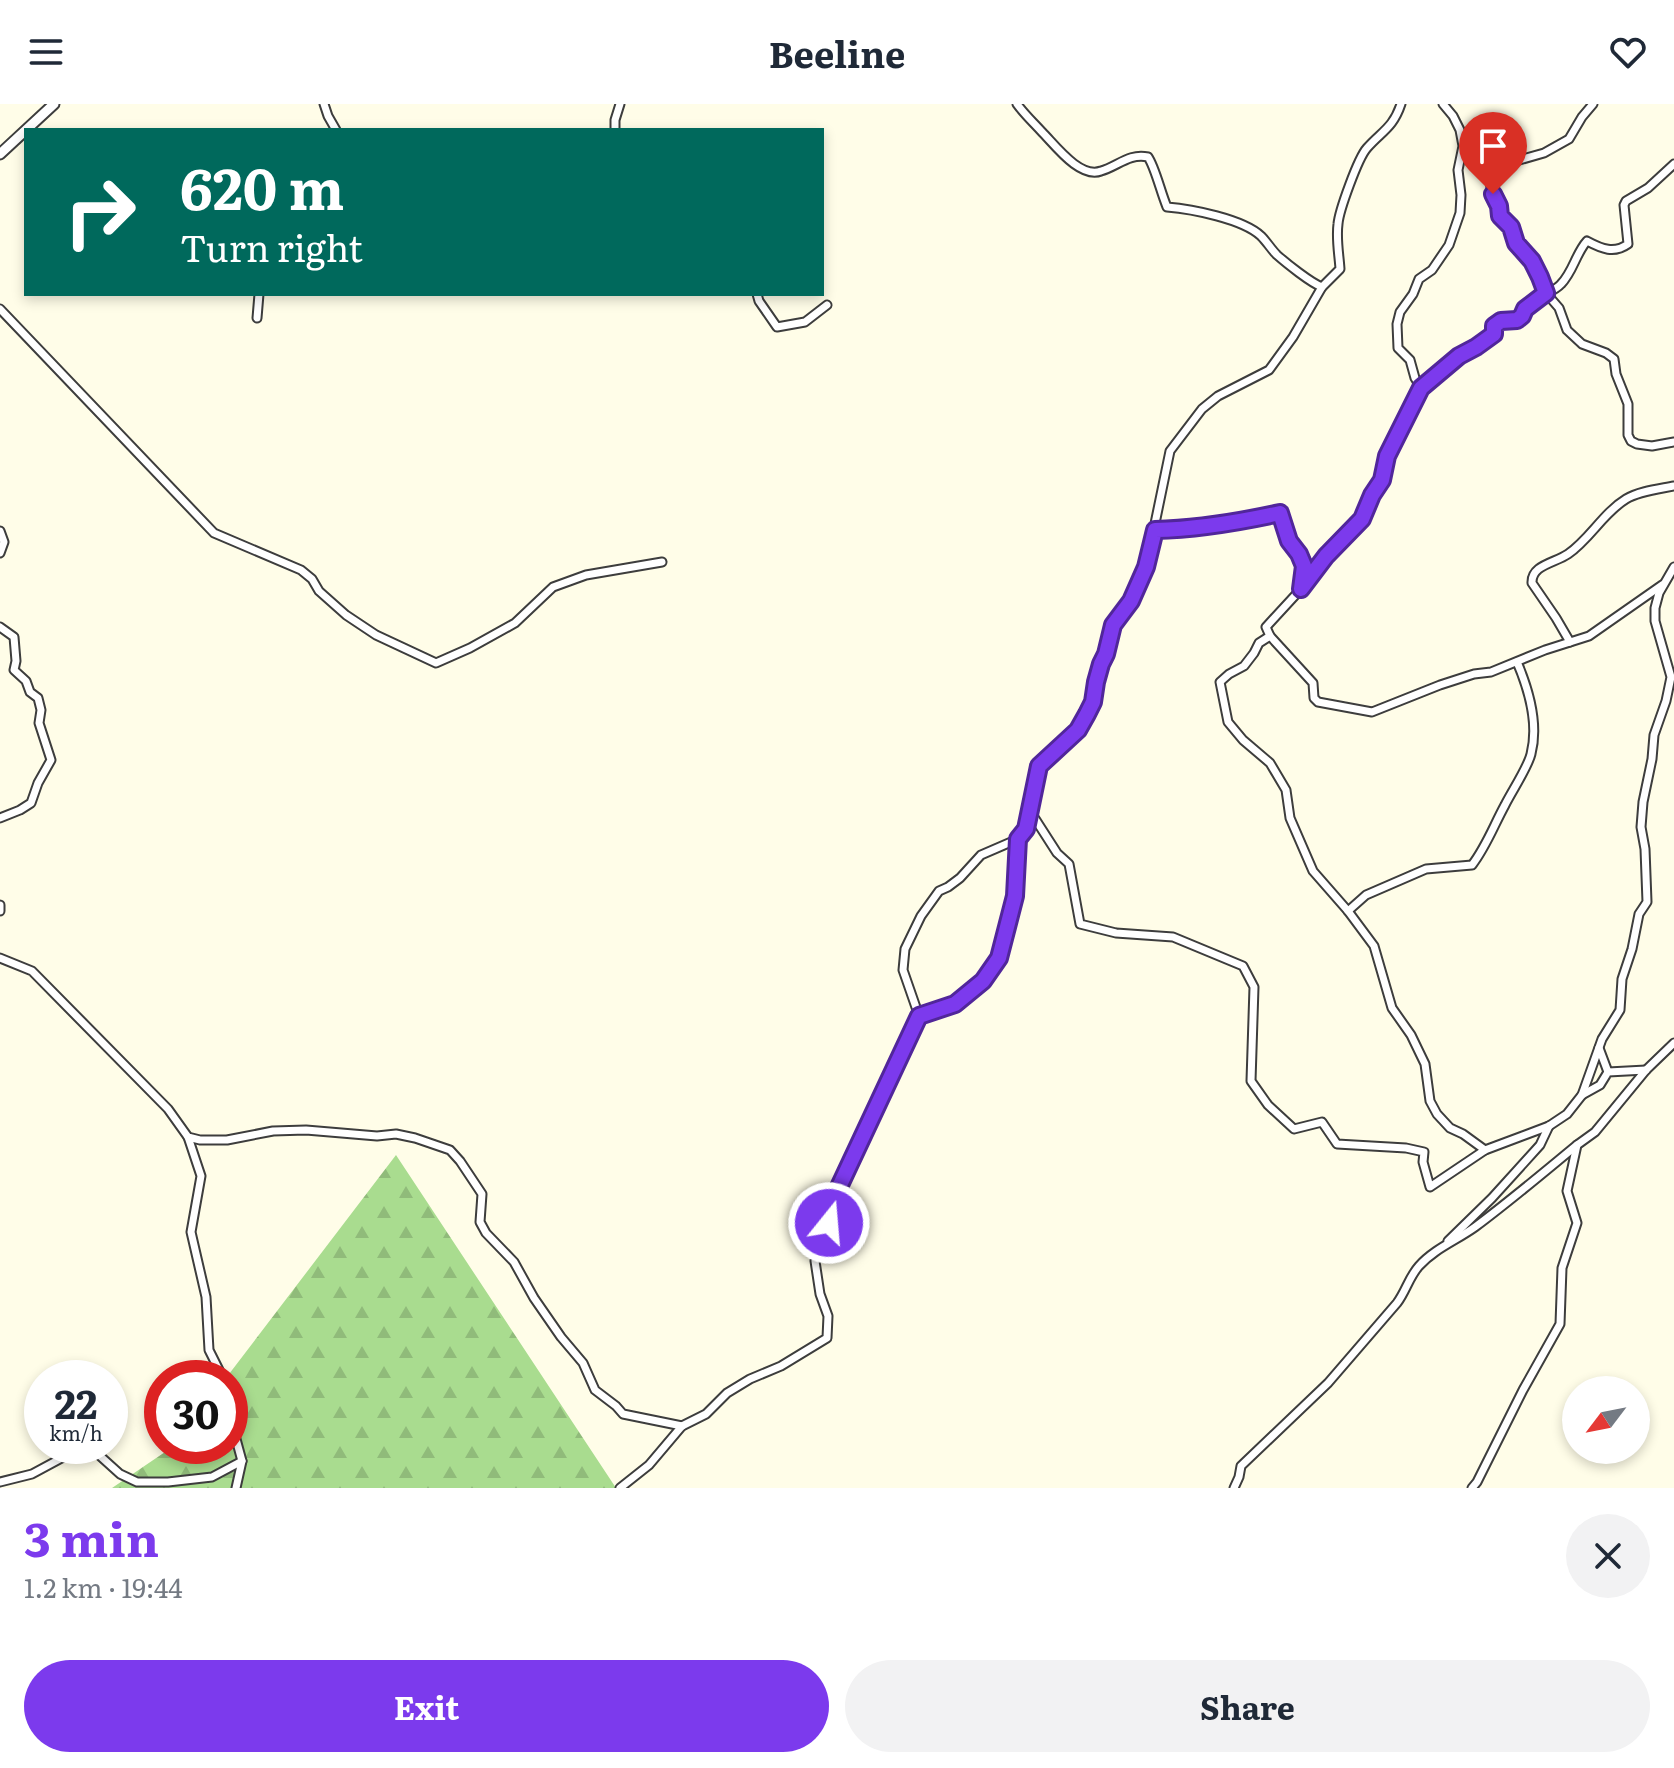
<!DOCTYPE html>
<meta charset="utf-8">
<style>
:root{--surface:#fff;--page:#f2f2f3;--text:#1f2937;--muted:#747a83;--accent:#7c3aed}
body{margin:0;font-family:Literata,serif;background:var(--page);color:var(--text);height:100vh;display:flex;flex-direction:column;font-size:30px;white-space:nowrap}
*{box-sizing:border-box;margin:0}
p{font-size:26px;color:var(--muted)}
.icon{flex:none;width:44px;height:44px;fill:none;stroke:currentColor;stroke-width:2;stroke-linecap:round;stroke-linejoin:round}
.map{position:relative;height:1384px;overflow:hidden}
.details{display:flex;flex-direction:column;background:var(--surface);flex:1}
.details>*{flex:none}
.top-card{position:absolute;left:24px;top:24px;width:800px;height:168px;border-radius:0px;box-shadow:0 4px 12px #0003;background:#00695c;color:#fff;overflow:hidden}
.needle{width:52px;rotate:238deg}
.fabs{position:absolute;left:1562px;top:1272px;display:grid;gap:16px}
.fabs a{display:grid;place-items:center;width:88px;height:88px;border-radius:50%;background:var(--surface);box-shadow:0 4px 12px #0003;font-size:40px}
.speed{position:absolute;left:24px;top:1256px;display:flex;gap:16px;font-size:40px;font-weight:700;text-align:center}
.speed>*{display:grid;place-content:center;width:104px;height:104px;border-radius:50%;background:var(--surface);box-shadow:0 4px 12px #0003;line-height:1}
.speed small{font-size:20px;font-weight:400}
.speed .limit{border:12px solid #d22;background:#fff;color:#111}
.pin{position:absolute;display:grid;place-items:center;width:68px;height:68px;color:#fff;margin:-82px -34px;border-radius:50% 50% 50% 0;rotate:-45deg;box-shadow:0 0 8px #0007}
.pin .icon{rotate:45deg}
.me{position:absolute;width:88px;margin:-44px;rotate:17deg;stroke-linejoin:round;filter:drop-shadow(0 0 6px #0008)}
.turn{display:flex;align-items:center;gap:28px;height:168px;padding:0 24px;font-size:36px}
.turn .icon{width:104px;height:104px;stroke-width:2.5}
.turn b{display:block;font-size:56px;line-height:68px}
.round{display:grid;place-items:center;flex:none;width:84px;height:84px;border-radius:42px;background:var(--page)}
.overview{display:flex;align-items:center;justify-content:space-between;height:136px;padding:0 24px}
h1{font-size:48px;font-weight:700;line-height:60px;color:var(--accent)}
.cta{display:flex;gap:16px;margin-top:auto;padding:16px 24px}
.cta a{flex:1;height:92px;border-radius:48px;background:var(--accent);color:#fff;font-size:32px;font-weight:700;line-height:92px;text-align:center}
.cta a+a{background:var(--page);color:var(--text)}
header{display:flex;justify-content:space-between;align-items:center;height:104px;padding:0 24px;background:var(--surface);font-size:36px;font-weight:700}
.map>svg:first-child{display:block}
</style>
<header><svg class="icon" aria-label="menu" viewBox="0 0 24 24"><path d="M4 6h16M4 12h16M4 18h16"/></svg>Beeline<svg class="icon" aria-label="heart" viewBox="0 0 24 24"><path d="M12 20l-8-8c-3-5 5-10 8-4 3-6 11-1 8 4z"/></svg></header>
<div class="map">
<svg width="1674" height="1384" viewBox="0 0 1674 1384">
<defs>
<pattern id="forest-firs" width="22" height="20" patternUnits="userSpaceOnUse" patternTransform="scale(2)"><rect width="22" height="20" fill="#a9dc8f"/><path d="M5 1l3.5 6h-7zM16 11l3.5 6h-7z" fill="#90bb7a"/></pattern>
</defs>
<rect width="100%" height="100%" fill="#fffde8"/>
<polygon fill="url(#forest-firs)" points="396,1051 616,1384 112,1384 168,1346 172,1342 230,1342 230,1274 226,1274"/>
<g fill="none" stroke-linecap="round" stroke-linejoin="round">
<g stroke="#3d3d3d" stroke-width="11">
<g id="minor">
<polyline points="324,0 328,12 336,26"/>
<path d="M1017 0C1025 11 1033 18 1042 28 1055 41 1080 75 1101 67 1118 62 1129 49 1148 53 1155 63 1161 89 1167 103 1192 105 1243 115 1261 132 1267 138 1271 145 1277 151 1286 159 1311 179 1322 183"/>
<polyline points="1593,0 1582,13 1569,35 1544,49 1509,59 1490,70 1489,75 1493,90 1499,102 1500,112 1511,123 1516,139 1532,157 1540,173 1546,189 1559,204 1567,226 1582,240 1606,249 1614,255 1616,270 1628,300 1628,331 1631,337 1637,340 1652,342 1674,338"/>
<polyline points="615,26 615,16 620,0"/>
<polyline points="757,190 759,197 777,223 805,218 827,201"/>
<polyline points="0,205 214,429 301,466 312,475 319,487 346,511 376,531 436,559 470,544 515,519 553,483 586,471 662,458"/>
<polyline points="257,214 259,190"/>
<polyline points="1421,284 1415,274 1410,256 1398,244 1397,220 1400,208 1413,190 1419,175 1432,166 1449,141 1460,109 1461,91 1458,66 1463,42 1460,26 1453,12 1443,0"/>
<path d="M1155 426C1198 425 1239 419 1280 409L1289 437 1299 450 1304 462 1301 485 1266 523 1270 532 1313 579 1314 594 1318 598 1372 608 1440 581 1474 570 1491 568 1545 546 1589 532 1662 481"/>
<polyline points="0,427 4,438 0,449"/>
<path d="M1303 483 1326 452 1362 415 1372 391 1382 376 1387 352 1421 284 1459 252 1485 237 1494 230V222C1502 217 1510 220 1518 216 1522 213 1529 202 1534 197 1542 190 1554 188 1561 180 1573 168 1576 149 1587 137 1602 145 1614 150 1628 140L1624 101 1626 97 1648 84 1674 60"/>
<polyline points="0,523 14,533 16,557 14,566 26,577 30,588 38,594 41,606 39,619 51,656 38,679 31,699 20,706 0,714"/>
<polyline points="1270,532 1259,539 1254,549 1244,562 1229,570 1220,578 1228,618 1243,636 1270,659 1286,686 1290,714 1313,767 1348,807 1374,842 1392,904 1411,931 1425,960 1430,997 1437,1010 1450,1024 1463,1030 1485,1046"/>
<path d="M1570 538 1556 514 1532 479C1531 461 1555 459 1568 450 1590 435 1603 409 1626 395 1639 387 1659 385 1674 382"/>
<polyline points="1030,707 1057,749 1069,760 1080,820 1116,829 1173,833 1243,862 1254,883 1251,977 1268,1001 1294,1025 1322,1018 1337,1040 1406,1044 1424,1048 1423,1058 1430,1083 1485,1046 1549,1022 1567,1010 1582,991 1602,935 1620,906 1622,875 1632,845 1639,810 1647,798 1645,745 1641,723 1643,698 1652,655 1654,631 1666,597 1671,573 1655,517 1655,504 1659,489 1674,463"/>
<polyline points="0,801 0,807"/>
<path d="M1348 807 1366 791 1426 765 1472 761C1486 743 1494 721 1505 701 1512 687 1528 663 1531 650 1539 619 1529 586 1517 558"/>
<polyline points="0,854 32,867 168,1005 188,1033 200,1036 227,1036 273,1027 306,1026 377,1032 396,1030 415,1034 450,1046 460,1057 482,1090 480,1118 486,1129 514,1158 534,1194 561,1233 583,1259 595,1286 616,1302 623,1310 682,1322"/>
<polyline points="919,912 903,866 905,845 921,812 939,787 948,783 960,774 981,751 1018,735"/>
<polyline points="1599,944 1608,968"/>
<polyline points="1582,991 1600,981 1608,968 1646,966"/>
<polyline points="188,1033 201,1072 191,1128 206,1193 209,1246 223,1274"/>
<polyline points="1448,1137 1492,1094 1540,1041 1549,1022"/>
<polyline points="230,1313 242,1357 236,1384"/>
<polyline points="89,1342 120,1370 137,1378 168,1378 212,1373 242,1357"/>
<polyline points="0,1378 32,1370 84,1342"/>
<path d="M620 1384 649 1361 682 1322 706 1310 727 1289 750 1275 781 1262 827 1234 828 1212 820 1190 815 1157 839 1083 919 912 955 900 983 877 999 854 1015 792 1018 735 1026 725 1039 662 1078 626 1093 598 1096 578 1101 560 1106 550 1113 521 1131 497 1146 463 1170 347 1202 305 1218 292 1269 266 1293 233 1322 183 1340 165C1339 150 1336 135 1338 120 1339 107 1358 54 1367 44 1382 27 1393 24 1401 0"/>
<path d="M1234 1384 1239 1373 1241 1362 1328 1279 1397 1199C1406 1187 1409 1173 1419 1162 1434 1145 1457 1136 1475 1123 1510 1097 1543 1069 1577 1041"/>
<polyline points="1472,1384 1477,1378 1523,1286 1560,1220 1562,1164 1577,1119 1567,1087 1577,1041 1595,1028 1646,966 1674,939"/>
</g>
</g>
<g stroke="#3d3d3d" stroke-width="13">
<polyline id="tertiary" points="0,50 54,0"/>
</g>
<use href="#minor" stroke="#fff" stroke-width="7"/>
<use href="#tertiary" stroke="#fff" stroke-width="9"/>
</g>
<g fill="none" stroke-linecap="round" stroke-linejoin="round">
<g stroke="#51269a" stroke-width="20">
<path id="route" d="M829 1119 839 1083 919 912 955 900 983 877 999 854 1015 792 1018 735 1026 725 1039 662 1078 626 1087 610 1093 598 1096 578 1101 560 1106 550 1113 521 1131 497 1146 463 1155 426C1198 425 1239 418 1280 409L1289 437 1299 450 1304 462 1301 485 1326 452 1362 415 1372 391 1382 376 1387 352 1421 284 1459 252 1476 243 1494 230V222L1501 217 1517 216 1522 212 1525 205 1546 189 1540 173 1532 157 1516 139 1511 123 1500 112 1499 102 1493 90"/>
</g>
<use href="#route" stroke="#7c3aed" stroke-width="14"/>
</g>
</svg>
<div class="fabs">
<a><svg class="needle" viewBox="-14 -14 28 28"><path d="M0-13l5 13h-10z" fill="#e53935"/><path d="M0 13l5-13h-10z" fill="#747a83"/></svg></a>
</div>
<div class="speed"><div>22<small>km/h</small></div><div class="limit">30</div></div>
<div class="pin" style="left:1493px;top:90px;background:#d93025"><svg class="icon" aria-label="arrive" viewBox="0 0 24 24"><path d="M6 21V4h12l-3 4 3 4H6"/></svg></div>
<svg class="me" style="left:829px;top:1119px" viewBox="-20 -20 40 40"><circle r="17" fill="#7c3aed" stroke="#fff" stroke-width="3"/><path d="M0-11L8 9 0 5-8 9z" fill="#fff"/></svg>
<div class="top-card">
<div class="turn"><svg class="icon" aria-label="right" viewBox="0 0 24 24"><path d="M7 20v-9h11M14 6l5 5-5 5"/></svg><div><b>620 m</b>Turn right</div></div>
</div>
</div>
<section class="details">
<div class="overview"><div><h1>3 min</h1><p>1.2 km · 19:44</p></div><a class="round"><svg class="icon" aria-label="close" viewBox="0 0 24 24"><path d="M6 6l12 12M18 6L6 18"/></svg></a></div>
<div class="cta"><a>Exit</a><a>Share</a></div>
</section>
